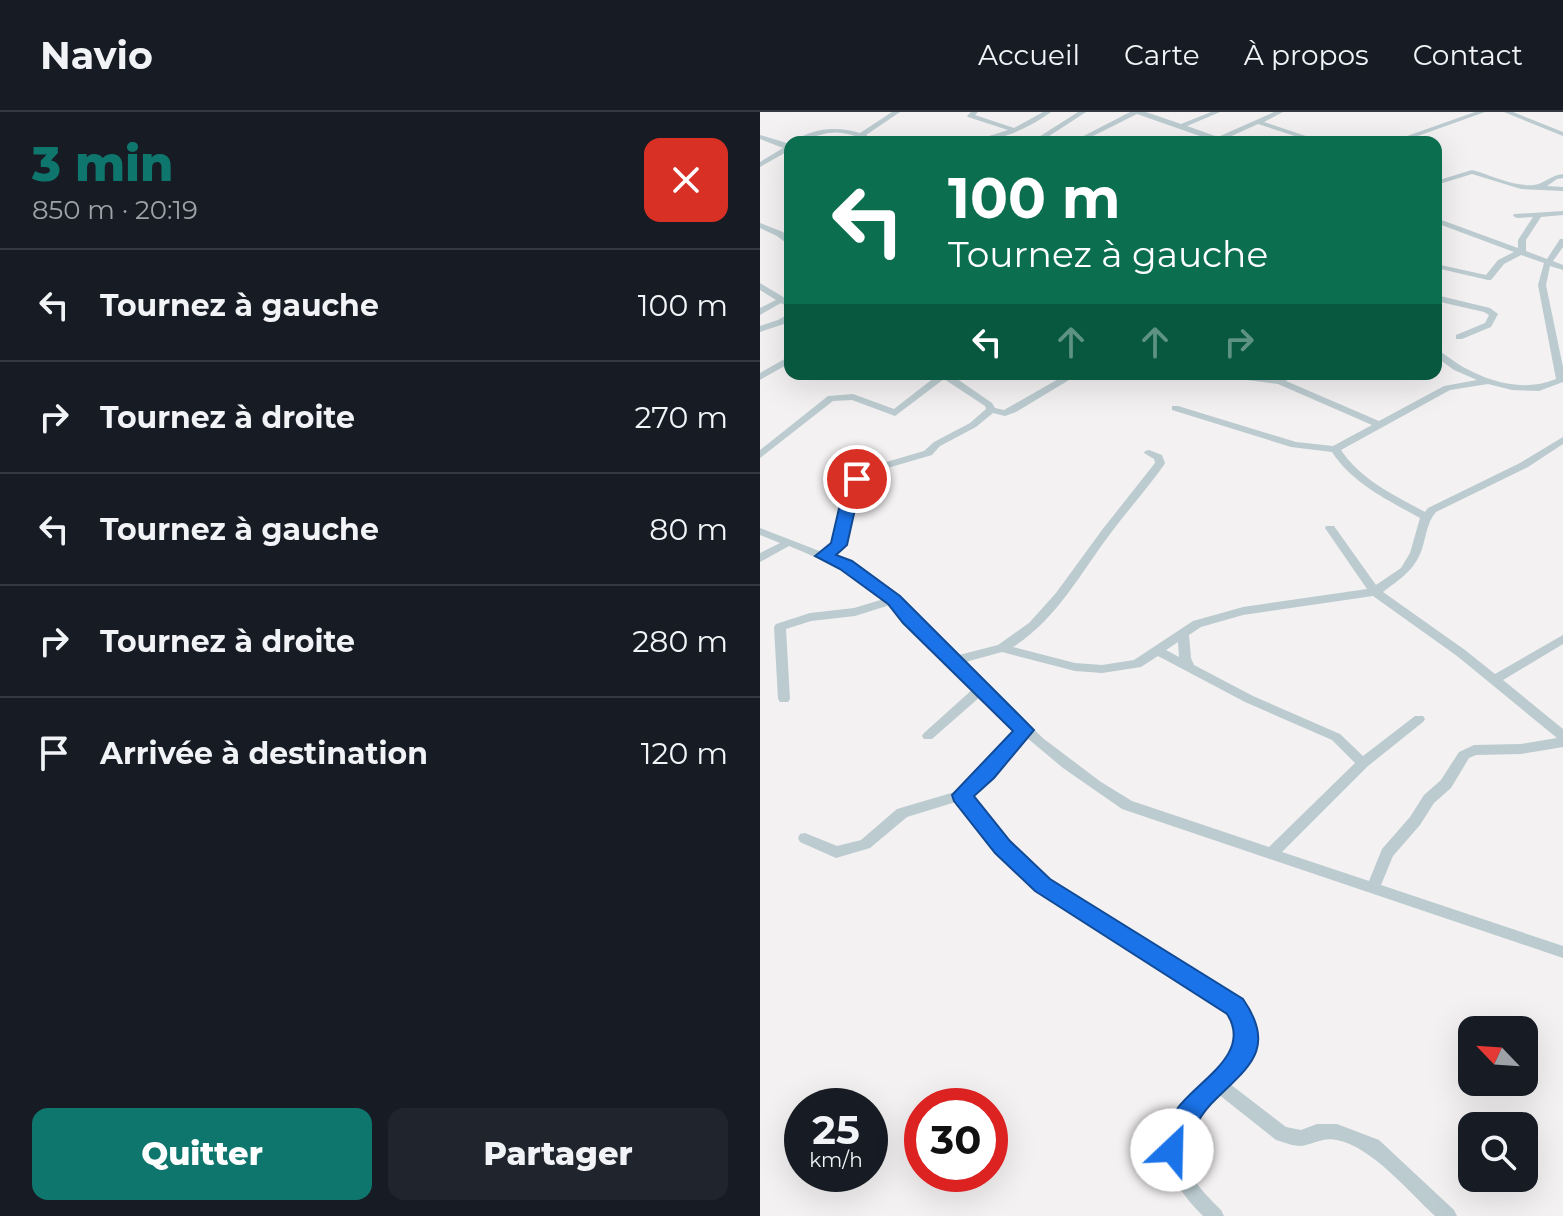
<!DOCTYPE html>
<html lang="fr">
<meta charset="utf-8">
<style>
:root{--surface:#171b24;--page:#20242c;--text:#f1f3f6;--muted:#9ea1a6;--line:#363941;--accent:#0f766e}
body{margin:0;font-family:Montserrat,sans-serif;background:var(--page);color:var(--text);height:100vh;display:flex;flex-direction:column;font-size:30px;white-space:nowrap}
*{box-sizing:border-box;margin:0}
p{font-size:26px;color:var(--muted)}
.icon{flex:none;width:44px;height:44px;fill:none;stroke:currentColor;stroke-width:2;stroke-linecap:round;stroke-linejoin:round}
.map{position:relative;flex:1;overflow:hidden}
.panel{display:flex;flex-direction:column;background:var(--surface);width:760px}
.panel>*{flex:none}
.guide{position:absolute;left:24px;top:24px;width:658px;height:244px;border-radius:16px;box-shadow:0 8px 32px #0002;background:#0b6e4f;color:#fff;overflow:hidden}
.needle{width:52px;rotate:295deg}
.tools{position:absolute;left:698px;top:904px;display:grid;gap:16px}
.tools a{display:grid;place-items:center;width:80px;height:80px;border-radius:16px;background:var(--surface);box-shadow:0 8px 32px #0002;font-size:40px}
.speed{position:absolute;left:24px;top:976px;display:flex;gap:16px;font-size:40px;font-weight:700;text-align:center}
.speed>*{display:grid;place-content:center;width:104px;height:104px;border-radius:50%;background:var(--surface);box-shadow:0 8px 32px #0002;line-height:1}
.speed small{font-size:20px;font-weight:400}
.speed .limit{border:12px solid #d22;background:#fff;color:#111}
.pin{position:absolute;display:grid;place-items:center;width:68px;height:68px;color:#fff;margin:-34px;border:4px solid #fff;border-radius:50%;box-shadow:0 2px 8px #0007}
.me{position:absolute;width:88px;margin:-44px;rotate:24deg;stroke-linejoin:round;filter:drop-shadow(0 0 6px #0008)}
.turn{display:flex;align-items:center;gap:28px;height:168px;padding:0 32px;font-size:36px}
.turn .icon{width:104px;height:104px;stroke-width:2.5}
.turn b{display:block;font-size:56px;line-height:68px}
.lanes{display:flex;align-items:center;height:76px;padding:0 32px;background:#0003;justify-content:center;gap:40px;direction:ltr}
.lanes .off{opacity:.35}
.round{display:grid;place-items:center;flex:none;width:84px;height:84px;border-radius:16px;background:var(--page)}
.summary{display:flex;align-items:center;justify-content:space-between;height:136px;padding:0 32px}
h1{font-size:48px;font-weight:800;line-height:60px;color:var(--accent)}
.cta{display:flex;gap:16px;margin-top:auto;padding:16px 32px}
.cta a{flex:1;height:92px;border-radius:16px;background:var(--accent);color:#fff;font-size:32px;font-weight:800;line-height:92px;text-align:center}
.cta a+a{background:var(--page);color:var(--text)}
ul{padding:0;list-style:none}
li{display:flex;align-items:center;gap:24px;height:112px;padding:0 32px;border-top:2px solid var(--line)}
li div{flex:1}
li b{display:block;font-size:30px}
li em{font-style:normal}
header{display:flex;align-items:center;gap:48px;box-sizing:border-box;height:112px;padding:0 40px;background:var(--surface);border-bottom:2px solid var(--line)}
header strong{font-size:38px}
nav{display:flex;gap:44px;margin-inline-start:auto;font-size:28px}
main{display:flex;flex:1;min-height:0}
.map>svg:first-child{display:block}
</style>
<header>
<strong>Navio</strong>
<nav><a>Accueil</a><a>Carte</a><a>À propos</a><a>Contact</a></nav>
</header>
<main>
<section class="panel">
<div class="summary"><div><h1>3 min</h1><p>850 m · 20:19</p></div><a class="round" style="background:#d93025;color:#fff"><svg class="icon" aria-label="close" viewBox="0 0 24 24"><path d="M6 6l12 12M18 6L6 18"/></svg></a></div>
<ul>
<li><svg class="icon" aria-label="left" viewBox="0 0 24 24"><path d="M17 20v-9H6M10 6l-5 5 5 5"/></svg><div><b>Tournez à gauche</b></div><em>100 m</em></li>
<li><svg class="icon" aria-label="right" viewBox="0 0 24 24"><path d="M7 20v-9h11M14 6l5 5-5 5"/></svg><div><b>Tournez à droite</b></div><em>270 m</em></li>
<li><svg class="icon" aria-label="left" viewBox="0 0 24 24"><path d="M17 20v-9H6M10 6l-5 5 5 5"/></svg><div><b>Tournez à gauche</b></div><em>80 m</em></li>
<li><svg class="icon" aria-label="right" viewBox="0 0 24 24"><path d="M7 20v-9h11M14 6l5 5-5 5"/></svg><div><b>Tournez à droite</b></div><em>280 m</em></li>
<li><svg class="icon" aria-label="arrive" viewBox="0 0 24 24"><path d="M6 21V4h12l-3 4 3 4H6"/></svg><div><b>Arrivée à destination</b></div><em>120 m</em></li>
</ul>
<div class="cta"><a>Quitter</a><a>Partager</a></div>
</section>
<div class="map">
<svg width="803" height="1104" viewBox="0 0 803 1104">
<rect width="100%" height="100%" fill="#f4f1f2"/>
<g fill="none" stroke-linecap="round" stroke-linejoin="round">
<g fill="#bbcbcf" fill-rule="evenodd">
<path d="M132 0H140L106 23 119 30H110L101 26 95 30H86L95 24C83 20 72 19 60 23 50 25 43 30 32 30 53 16 76 14 100 21Z"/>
<path d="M211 0H218L215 3 254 16 283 0H291C269 16 239 30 210 30L248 18 208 5 207 4Z"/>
<polygon points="318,0 326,0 280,30 271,30"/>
<polygon points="370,0 386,0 421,12 451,0 460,0 427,14 458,25 514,0 523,0 504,10 564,30 553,30 498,12 465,27 470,30 457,30 377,2 321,30 312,30"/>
<polygon points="715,0 725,0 641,30 630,30"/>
<polygon points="744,0 753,0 803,20 803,24"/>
<polygon points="0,23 30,32 30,38 0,55 0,50 23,36 0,27"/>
<path d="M712 58C731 63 754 75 774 73 784 72 791 63 803 62V66L797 67 787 74 803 75V79L761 77 712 62 676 73V69Z"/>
<path d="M803 99V103L781 105 766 128V139L787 147 800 127H803V135L793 149 803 153V158L790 154 786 173 803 255V270L779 279 752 278 728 272 690 278 581 338C601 368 634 383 665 400L668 396 760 351 803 325V332L768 355 676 400C667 410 666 425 662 437 655 458 640 467 623 480L705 538 735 562 803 523V532L743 568 803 617V635L761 642 716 643 709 646 691 676 674 691 660 713 633 744 621 773 803 834V846L362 697 303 656 266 625 232 665 210 684C233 715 257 746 288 769 328 798 372 821 414 847 440 863 475 877 491 905 503 928 485 956 470 972L526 1015 541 1018 557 1012H577L619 1028 694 1098 697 1104H675C649 1080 612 1035 577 1028 561 1025 553 1033 540 1034 533 1034 523 1030 516 1028L458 982C405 1027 415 1053 461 1098L464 1104H443C398 1059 391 1020 442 976 457 962 475 950 478 928 479 922 480 916 477 911 466 888 430 872 410 860 365 832 318 807 276 775 245 752 222 720 199 689L147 705 110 736 76 746 40 730 38 726 40 722 45 721 77 734 101 728 137 697 198 679 222 657 258 618 221 584 172 627H164L162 624 164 621 214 576 130 493 95 504 51 509 26 517 30 587 28 590H20L18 587 14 515 16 512 50 501 94 496 124 487C96 463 63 448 29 434L0 450V441L20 431 0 423V416L62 440 73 431 87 375 99 358 164 339 174 330 210 311 226 297 225 294 184 267 135 304 92 288 73 289 0 346V338L68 284 93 282 134 297 179 262H190L232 291 235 296 244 298 307 262H319L256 300 245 304 233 301 216 315 180 334 172 343 107 362 97 375 83 433 71 444 104 461 138 485 153 504 195 544 238 533 269 511 296 481 342 418 395 351 394 347 384 341 385 339 389 338 402 343 405 351 404 353C387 377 367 399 350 422 320 462 296 508 253 535L315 551 342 553 374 548 433 509 483 495 607 477 565 416 566 414H574L616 473 641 456 650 441 660 406C628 388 593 372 572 340L531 335 412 298V294H418L536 330 573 334 612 313 518 272 464 265 459 262H483L518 267 523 262H533L526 269 619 309 684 274 717 268 694 258 676 245V237C685 242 694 250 703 255 732 271 765 280 796 267L778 173 784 151 761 143 744 152 731 168H728L676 156V152L726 163 738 148 754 140 676 111V106L758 136V128L773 105 757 106 753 104 754 102ZM613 484 697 544 797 626 761 632 714 633 699 640 681 668 664 683 650 705 622 737 609 769 522 740 608 654 663 610 665 607 663 604H655L603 644 580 622 493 584 434 553 431 546 429 523 441 515 483 503ZM418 530 419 545 406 538ZM242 540 315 559 342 561 381 555 398 544 485 590 572 628 595 651 509 735 372 689 341 670 284 627 202 551Z"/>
<polygon points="0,111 23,120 30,127 30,134 17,124 0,116"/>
<polygon points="0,171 30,189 30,196 21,191 0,203 0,196 16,188 0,178"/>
<polygon points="676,183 730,196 738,202 731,215 702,227 696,227 696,223 725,211 729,203 724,200 676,189"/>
<polygon points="30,201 30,208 24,212 0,220 0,214 18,208"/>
<polygon points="30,244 30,251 0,268 0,261"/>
</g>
</g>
<path fill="#1a73e8" stroke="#114b97" stroke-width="2" d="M97 362 105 367 100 375 87 433 76 443 92 449 140 484 274 618 234 666 214 684 250 729 290 767 483 887C519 939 485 957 451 992 436 1008 429 1027 421 1047L412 1051 403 1047 399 1038C404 1025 408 1009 417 997 437 969 493 942 467 902L275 779 235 741 194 689 192 683 253 619 143 511 128 492 80 457 55 444 71 431 84 375 92 363Z"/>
</svg>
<div class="tools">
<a><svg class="needle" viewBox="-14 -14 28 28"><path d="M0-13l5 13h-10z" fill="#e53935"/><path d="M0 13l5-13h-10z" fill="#9ea1a6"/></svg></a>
<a><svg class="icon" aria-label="search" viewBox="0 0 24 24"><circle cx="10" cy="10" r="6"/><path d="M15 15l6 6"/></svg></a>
</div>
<div class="speed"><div>25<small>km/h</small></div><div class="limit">30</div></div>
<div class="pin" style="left:97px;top:367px;background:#d93025"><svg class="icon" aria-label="arrive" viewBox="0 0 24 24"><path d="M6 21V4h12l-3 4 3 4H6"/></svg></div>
<svg class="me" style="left:412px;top:1038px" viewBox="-20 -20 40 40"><circle r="19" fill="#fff"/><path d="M0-13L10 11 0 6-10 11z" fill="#1a73e8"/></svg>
<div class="guide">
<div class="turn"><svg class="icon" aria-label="left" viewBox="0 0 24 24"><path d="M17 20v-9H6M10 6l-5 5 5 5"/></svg><div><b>100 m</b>Tournez à gauche</div></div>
<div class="lanes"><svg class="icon" aria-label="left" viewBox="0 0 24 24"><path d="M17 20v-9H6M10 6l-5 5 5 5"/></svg><svg class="icon off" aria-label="ahead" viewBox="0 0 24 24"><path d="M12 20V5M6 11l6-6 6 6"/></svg><svg class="icon off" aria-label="ahead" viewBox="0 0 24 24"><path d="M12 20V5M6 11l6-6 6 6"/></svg><svg class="icon off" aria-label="right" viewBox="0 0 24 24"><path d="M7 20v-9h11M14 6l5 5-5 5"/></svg></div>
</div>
</div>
</main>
